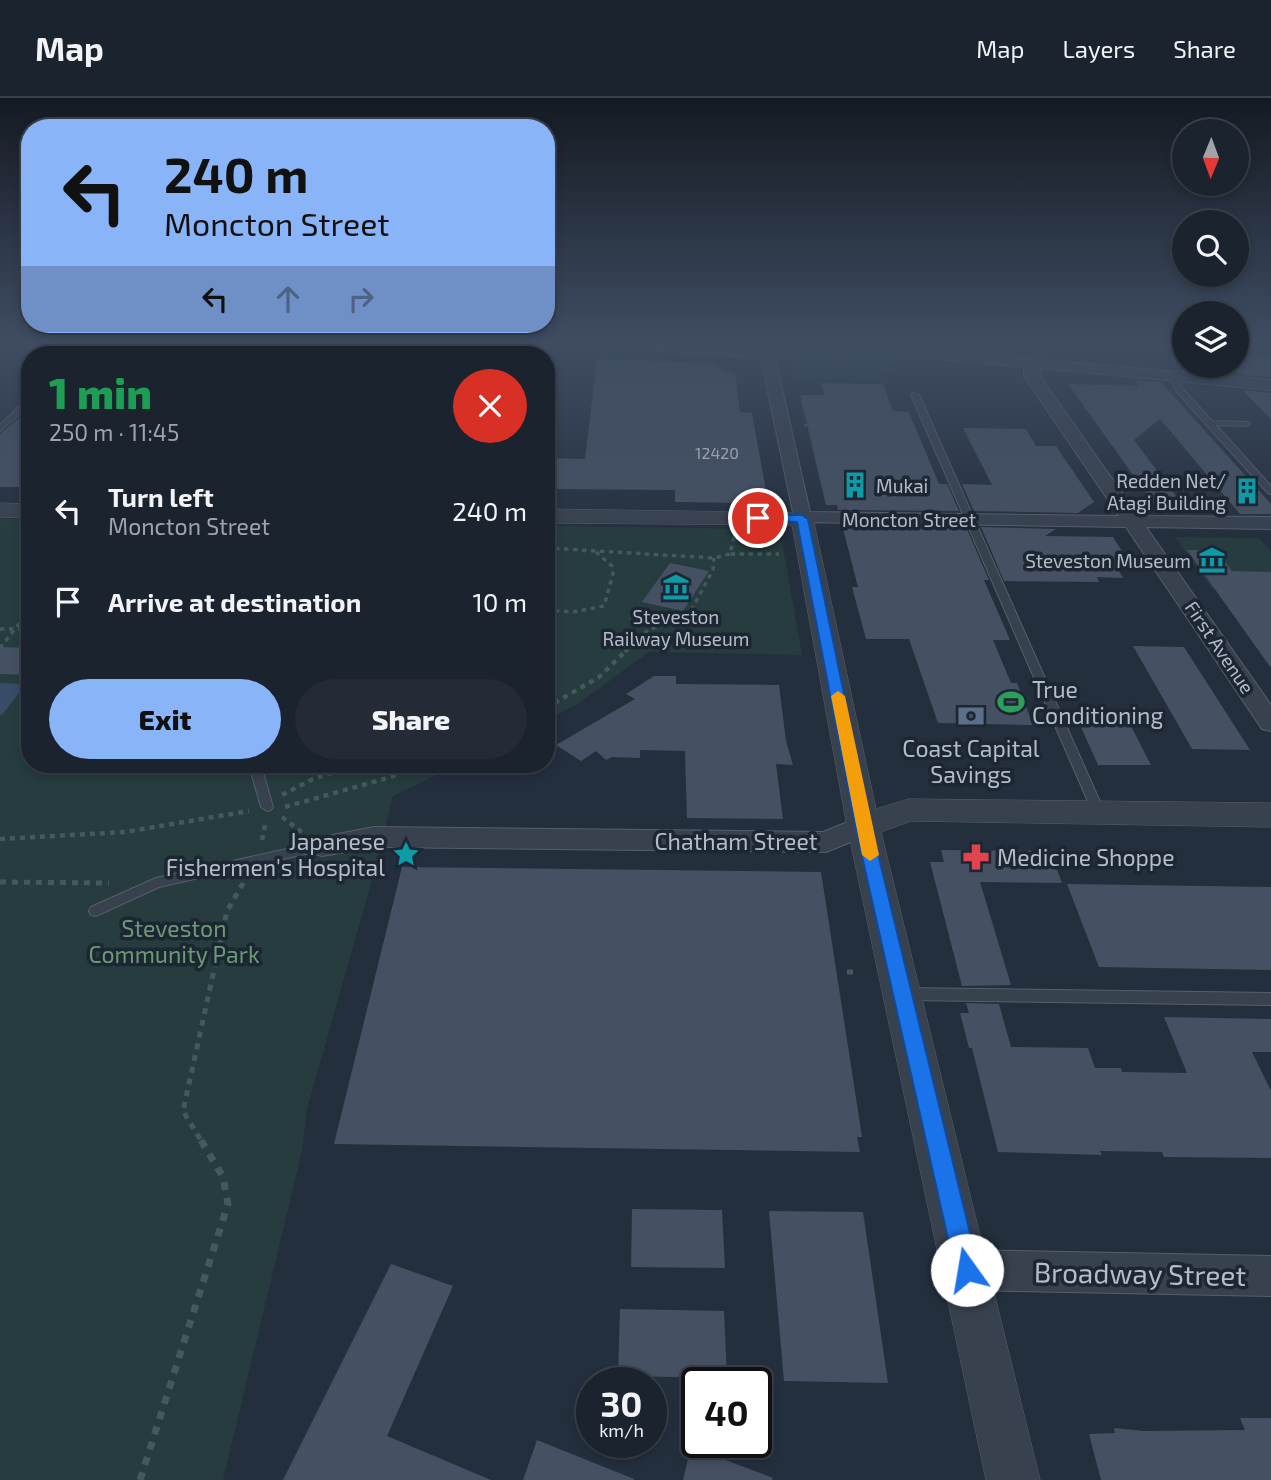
<!DOCTYPE html>
<meta charset="utf-8">
<style>
:root{--surface:#1b232e;--page:#242b36;--text:#f1f3f6;--muted:#a0a4aa;--line:#39404a;--accent:#8ab4f8}
body{margin:0;font-family:"Exo 2",sans-serif;background:var(--page);color:var(--text);height:100vh;display:flex;flex-direction:column;font-size:26px;white-space:nowrap}
*{box-sizing:border-box;margin:0}
p{font-size:23px;color:var(--muted)}
.icon{flex:none;width:38px;height:38px;fill:none;stroke:currentColor;stroke-width:2;stroke-linecap:round;stroke-linejoin:round}
.map{position:relative;flex:1;overflow:hidden}
.details{position:absolute;left:21px;top:248px;width:534px;height:427px;display:flex;flex-direction:column;background:var(--surface);border-radius:28px;box-shadow:0 4px 10px #0003,0 0 0 2px var(--line)}
.details>*{flex:none}
.top-card{position:absolute;left:21px;top:21px;width:534px;height:214px;border-radius:28px;box-shadow:0 4px 10px #0003,0 0 0 2px var(--line);background:#8ab4f8;color:#111;overflow:hidden}
.needle{width:46px;rotate:181deg}
.buttons{position:absolute;left:1172px;top:21px;display:grid;gap:14px}
.buttons a{display:grid;place-items:center;width:77px;height:77px;border-radius:50%;background:var(--surface);box-shadow:0 4px 10px #0003,0 0 0 2px var(--line);font-size:35px}
.speed{position:absolute;left:576px;top:1269px;display:flex;gap:14px;font-size:35px;font-weight:700;text-align:center}
.speed>*{display:grid;place-content:center;width:91px;height:91px;border-radius:50%;background:var(--surface);box-shadow:0 4px 10px #0003,0 0 0 2px var(--line);line-height:1}
.speed small{font-size:18px;font-weight:400}
.speed .limit{border:4px solid #111;border-radius:10px;background:#fff;color:#111}
.pin{position:absolute;display:grid;place-items:center;width:60px;height:60px;color:#fff;margin:-30px;border:4px solid #fff;border-radius:50%;box-shadow:0 2px 7px #0007}
.me{position:absolute;width:77px;margin:-38px;rotate:347deg;stroke-linejoin:round;filter:drop-shadow(0 0 5px #0008)}
.turn{display:flex;align-items:center;gap:24px;height:147px;padding:0 28px;font-size:32px}
.turn .icon{width:91px;height:91px;stroke-width:2.5}
.turn b{display:block;font-size:49px;line-height:60px}
.lanes{display:flex;align-items:center;height:66px;padding:0 28px;background:#0003;justify-content:center;gap:35px;direction:ltr}
.lanes .off{opacity:.35}
.round{display:grid;place-items:center;flex:none;width:74px;height:74px;border-radius:37px;background:var(--page)}
.summary{display:flex;align-items:center;justify-content:space-between;height:119px;padding:0 28px}
h1{font-size:42px;font-weight:800;line-height:52px;color:#1e9e55}
.cta{display:flex;gap:14px;margin-top:auto;padding:14px 28px}
.cta a{flex:1;height:80px;border-radius:42px;background:var(--accent);color:#111;font-size:28px;font-weight:800;line-height:80px;text-align:center}
.cta a+a{background:var(--page);color:var(--text)}
ul{padding:0;list-style:none}
li{display:flex;align-items:center;gap:21px;height:91px;padding:0 28px}
li div{flex:1}
li b{display:block;font-size:26px}
li em{font-style:normal}
header{display:flex;align-items:center;gap:42px;box-sizing:border-box;height:98px;padding:0 35px;background:var(--surface);border-bottom:2px solid var(--line)}
header strong{font-size:33px}
nav{display:flex;gap:38px;margin-inline-start:auto;font-size:24px}
.map>svg:first-child{display:block}
</style>
<header>
<strong>Map</strong>
<nav><a>Map</a><a>Layers</a><a>Share</a></nav>
</header>
<div class="map">
<svg width="1271" height="1382" viewBox="0 0 1271 1382">
<rect width="100%" height="100%" fill="#242f3e"/>
<g fill="#263c3f">
<polygon points="894,260 896,265 890,266 893,273 879,273 882,282 796,281 792,267 802,263"/>
<polygon points="0,421 30,421 30,667 457,667 393,698 376,768 307,1011 302,1053 223,1382 0,1382"/>
<polygon points="546,428 753,431 771,434 782,444 802,557 649,554 579,605 546,622"/>
<polygon points="1175,439 1259,440 1271,454 1271,491 1212,491"/>
</g>
<polygon fill="#394c67" points="0,585 26,586 2,617 0,617"/>
<g fill="#455162">
<polygon points="1237,258 1271,260 1271,279 1237,276"/>
<polygon points="597,260 714,266 714,269 721,269 722,273 735,274 740,314 752,315 766,393 743,405 675,404 675,392 546,391 546,360 585,361"/>
<polygon points="1136,282 1161,284 1271,406 1271,416 1240,416 1160,321 1134,342 1185,410 1156,409 1068,286 1138,288"/>
<polygon points="821,285 883,286 893,313 909,314 939,386 947,386 959,413 838,412 837,407 826,407 800,297 825,297"/>
<polygon points="1242,292 1271,295 1271,321"/>
<polygon points="30,311 30,389 0,389 0,336"/>
<polygon points="963,330 1026,331 1036,348 1056,348 1094,404 1078,415 974,413 962,386 992,387"/>
<polygon points="842,427 966,429 989,482 984,482 1010,542 993,542 1011,585 1017,585 1033,627 938,625 909,541 866,541 852,489 858,489"/>
<polygon points="981,429 1056,431 1045,438 1113,439 1132,469 1117,469 1123,480 1097,479 1099,484 1004,483"/>
<polygon points="1187,452 1217,453 1232,473 1271,474 1271,570"/>
<polygon points="670,465 709,473 683,513 642,504"/>
<polygon points="1133,548 1184,549 1250,652 1192,651"/>
<polygon points="0,549 30,550 30,577 0,576"/>
<polygon points="654,578 676,578 676,586 779,587 786,643 793,667 776,666 783,721 687,720 685,653 640,652 640,660 612,659 606,662 596,653 581,663 556,647 635,601 626,596"/>
<polygon points="1080,627 1131,628 1151,667 1098,667"/>
<polygon points="941,752 1050,753 1062,785 980,784 1011,887 962,888 930,764 944,764"/>
<polygon points="402,769 821,774 862,1039 857,1039 860,1054 334,1046"/>
<polygon points="1067,786 1271,789 1271,872 1099,869"/>
<polygon points="966,905 999,906 1011,949 1088,950 1095,970 1121,970 1122,974 1187,975 1164,919 1271,921 1271,954 1252,954 1271,993 1271,1060 1164,1059 1162,1054 1100,1053 1102,1057 998,1054 972,950 969,950 960,915 969,915"/>
<polygon points="632,1111 722,1112 725,1170 631,1169"/>
<polygon points="769,1113 863,1114 888,1285 784,1283"/>
<polygon points="391,1166 453,1188 387,1338 491,1382 283,1382"/>
<polygon points="620,1211 724,1213 727,1280 618,1278"/>
<polygon points="1240,1320 1271,1320 1271,1382 1101,1382 1089,1336 1115,1335 1114,1330 1144,1333 1245,1332"/>
<polygon points="537,1342 634,1381 634,1382 523,1382"/>
<polygon points="691,1349 773,1380 772,1382 683,1382"/>
</g>
<g fill="none" stroke-linecap="round" stroke-linejoin="round">
<g stroke="#565f6c" stroke-width="2">
<g id="service">
<polygon points="87,246 94,246 83,257 76,257"/>
<polygon points="1173,258 1178,259 1185,280 1179,279"/>
<polygon points="1174,276 1178,278 1182,290 1212,323 1249,324 1250,326 1246,328 1216,327 1271,388 1271,396 1268,395 1176,293 1170,278"/>
<polygon points="912,295 919,297 1105,715 1103,718 1099,719 1093,715 911,297"/>
<polygon points="27,301 30,301 30,307 0,333 0,327"/>
<polygon points="249,667 261,667 273,709 271,712 267,713 261,709"/>
<polygon points="322,743 327,745 328,748 327,751 159,789 96,818 91,817 89,813 91,809 156,780"/>
<polygon points="906,890 1271,895 1271,907 906,902 901,900 899,896 901,892"/>
</g>
</g>
<g stroke="#565f6c" stroke-width="2">
<g id="minor">
<polygon points="176,246 191,246 182,257 167,257"/>
<polygon points="368,246 382,246 376,257 362,257"/>
<path d="M610 246H670L740 252 917 251 1271 282V292L1039 270 1040 278 1138 418 1271 419V431L1146 429 1271 607V633L1262 631 1126 429 795 424 761 260 617 250ZM917 259 1024 269V278L1119 418 810 414 775 260Z"/>
<polygon points="863,718 873,721 877,728 873,735 826,754 374,749 322,758 312,755 308,748 312,741 374,729 823,734"/>
<polygon points="967,1152 1271,1158 1271,1198 967,1192 953,1186 947,1172 953,1158"/>
</g>
</g>
<g stroke="#565f6c" stroke-width="1">
<g id="tertiary">
<polygon points="0,405 30,406 30,420 0,419"/>
<polygon points="546,411 810,415 813,420 876,711 909,701 1271,705 1271,729 911,723 881,734 1040,1382 986,1382 847,728 792,427 546,425"/>
</g>
</g>
<g stroke="#44595c" stroke-width="2.5" stroke-dasharray="3.5 3.5" stroke-linecap="butt">
<polyline points="1237,249 1271,252"/>
<polyline points="804,327 878,328 881,337"/>
<polyline points="897,383 896,379 899,379"/>
</g>
<g stroke="#44595c" stroke-width="3.5" stroke-dasharray="4.5 4.5" stroke-linecap="butt">
<polyline points="897,381 899,387 895,387 900,402"/>
<polyline points="734,439 730,456 779,456"/>
<polyline points="546,450 714,460 730,456"/>
<polyline points="546,512 573,514 604,508 613,476 612,468 596,454"/>
<polyline points="0,531 30,531"/>
<polyline points="0,550 30,512"/>
<polyline points="625,554 648,532 688,518 713,472 714,460"/>
</g>
<g stroke="#44595c" stroke-width="4.5" stroke-dasharray="5 5" stroke-linecap="butt">
<polyline points="546,610 599,579 627,552"/>
<polyline points="282,697 313,681 356,667"/>
<polyline points="285,709 391,679 421,667"/>
<polyline points="282,719 303,735"/>
<polyline points="0,741 125,734 249,713"/>
<polyline points="262,742 266,723"/>
</g>
<g stroke="#44595c" stroke-width="5" stroke-dasharray="6 6" stroke-linecap="butt">
<polyline points="0,784 109,785"/>
<polyline points="847,874 858,874"/>
<polyline points="200,1041 183,1013 227,813 245,782"/>
</g>
<polyline stroke="#44595c" stroke-width="7" stroke-dasharray="8 8" stroke-linecap="butt" points="140,1382 228,1106 223,1079 199,1039"/>
<use href="#service" fill="#38414e" fill-rule="evenodd"/>
<use href="#minor" fill="#38414e" fill-rule="evenodd"/>
<use href="#tertiary" fill="#38414e" fill-rule="evenodd"/>
</g>
<linearGradient id="sky" x2="0" y2="1"><stop stop-color="#141a22"/><stop offset="0.56" stop-color="#3f4d63"/><stop offset="1" stop-color="#3f4d63" stop-opacity="0"/></linearGradient>
<rect width="1271" height="439" fill="url(#sky)"/>
<polygon fill="#1a73e8" stroke="#114b97" stroke-width="2" points="802,417 808,421 871,727 979,1172 975,1180 967,1184 958,1180 955,1172 855,727 797,424 758,423 753,420 758,417"/>
<polygon fill="#f59e0b" points="838,593 845,598 879,757 870,763 862,757 831,598"/>
<defs>
<g id="building-bare" transform="scale(2.1)"><path d="M-4-6H4V6H1V3H-1V6H-4ZM-2.5-4.3h1.7v1.8h-1.7ZM.8-4.3h1.7v1.8H.8ZM-2.5-1h1.7V.8h-1.7ZM.8-1h1.7V.8H.8Z" fill="#0f9aa8" stroke="#1d2633" stroke-width="2.5" paint-order="stroke"/></g>
<g id="museum-bare" transform="scale(2.1)"><path d="M0-6L6-3V-2H-6V-3ZM-5-1h2V3h-2ZM-1-1h2V3h-2ZM3-1h2V3H3ZM-6 4H6V6H-6Z" fill="#0f9aa8" stroke="#1d2633" stroke-width="2.5" paint-order="stroke"/></g>
<g id="stadium-bare" transform="scale(2.1)"><path d="M0-5a6.5 5 0 1 0 0 10a6.5 5 0 1 0 0-10ZM-3.5-1.8h7v3.6h-7Z" fill="#2e9e5b" stroke="#1d2633" stroke-width="2.5" paint-order="stroke"/></g>
<g id="bank-bare" transform="scale(2.1)"><path d="M-6-4H6V4H-6ZM0-2.3a2.3 2.3 0 1 0 0 4.6a2.3 2.3 0 1 0 0-4.6Z" fill="#5c6f8a" stroke="#1d2633" stroke-width="2.5" paint-order="stroke"/></g>
<g id="sight-bare" transform="scale(2.1)"><path d="M0-6L1.8-2.2L6-1.7L2.9 1.2L3.7 5.4L0 3.3L-3.7 5.4L-2.9 1.2L-6-1.7L-1.8-2.2Z" fill="#0f9aa8" stroke="#1d2633" stroke-width="2.5" paint-order="stroke"/></g>
<g id="pharmacy-bare" transform="scale(2.1)"><path d="M-2-6h4v4h4v4h-4v4h-4v-4h-4v-4h4Z" fill="#e0444e" stroke="#1d2633" stroke-width="2.5" paint-order="stroke"/></g>
</defs>
<g fill-rule="evenodd">
<use href="#building-bare" x="855" y="387"/>
<use href="#building-bare" x="1247" y="393"/>
<use href="#museum-bare" x="1212" y="462"/>
<use href="#museum-bare" x="676" y="489"/>
<use href="#stadium-bare" x="1011" y="604"/>
<use href="#bank-bare" x="971" y="618"/>
<use href="#sight-bare" x="406" y="756"/>
<use href="#pharmacy-bare" x="976" y="759"/>
</g>
<g text-anchor="middle" dominant-baseline="central" stroke-width="7" stroke-linejoin="round" paint-order="stroke">
<g font-size="16" fill="#98a1af">
<text x="717" y="354">12420</text>
</g>
<g font-size="19" fill="#b4bcc9" stroke="#1d2633" text-anchor="end">
<text x="1226" y="382">Redden Net/<tspan x="1226" dy="22">Atagi Building</tspan></text>
<text x="876" y="387" text-anchor="start">Mukai</text>
<text x="1191" y="462">Steveston Museum</text>
<text x="676" y="518" text-anchor="middle">Steveston<tspan x="676" dy="22">Railway Museum</tspan></text>
</g>
<g font-size="19" fill="#b4bcc9" stroke="#1d2633">
<text x="909" y="421">Moncton Street</text>
<text transform="translate(1220 549) rotate(56)">First Avenue</text>
</g>
<g font-size="23" fill="#b4bcc9" stroke="#1d2633" text-anchor="start">
<text x="1032" y="591">True<tspan x="1032" dy="26">Conditioning</tspan></text>
<text x="971" y="650" text-anchor="middle">Coast Capital<tspan x="971" dy="26">Savings</tspan></text>
<text x="385" y="743" text-anchor="end">Japanese<tspan x="385" dy="26">Fishermen's Hospital</tspan></text>
<text x="997" y="759">Medicine Shoppe</text>
</g>
<g font-size="23" fill="#b4bcc9" stroke="#1d2633">
<text x="736" y="743">Chatham Street</text>
</g>
<g font-size="23" fill="#6b9a76" stroke="#1d2633">
<text x="174" y="830">Steveston<tspan x="174" dy="26">Community Park</tspan></text>
</g>
<g font-size="28" fill="#b4bcc9" stroke="#1d2633">
<text transform="translate(1140 1175) rotate(1)">Broadway Street</text>
</g>
</g>
</svg>
<div class="buttons">
<a><svg class="needle" viewBox="-14 -14 28 28"><path d="M0-13l5 13h-10z" fill="#e53935"/><path d="M0 13l5-13h-10z" fill="#a0a4aa"/></svg></a>
<a><svg class="icon" aria-label="search" viewBox="0 0 24 24"><circle cx="10" cy="10" r="6"/><path d="M15 15l6 6"/></svg></a>
<a><svg class="icon" aria-label="layers" viewBox="0 0 24 24"><path d="M12 4l9 5-9 5-9-5zM3 14l9 5 9-5"/></svg></a>
</div>
<div class="speed"><div>30<small>km/h</small></div><div class="limit">40</div></div>
<div class="pin" style="left:758px;top:420px;background:#d93025"><svg class="icon" aria-label="arrive" viewBox="0 0 24 24"><path d="M6 21V4h12l-3 4 3 4H6"/></svg></div>
<svg class="me" style="left:967px;top:1172px" viewBox="-20 -20 40 40"><circle r="19" fill="#fff"/><path d="M0-13L10 11 0 6-10 11z" fill="#1a73e8"/></svg>
<div class="top-card">
<div class="turn"><svg class="icon" aria-label="left" viewBox="0 0 24 24"><path d="M17 20v-9H6M10 6l-5 5 5 5"/></svg><div><b>240 m</b>Moncton Street</div></div>
<div class="lanes"><svg class="icon" aria-label="left" viewBox="0 0 24 24"><path d="M17 20v-9H6M10 6l-5 5 5 5"/></svg><svg class="icon off" aria-label="ahead" viewBox="0 0 24 24"><path d="M12 20V5M6 11l6-6 6 6"/></svg><svg class="icon off" aria-label="right" viewBox="0 0 24 24"><path d="M7 20v-9h11M14 6l5 5-5 5"/></svg></div>
</div>
<section class="details">
<div class="summary"><div><h1>1 min</h1><p>250 m · 11:45</p></div><a class="round" style="background:#d93025;color:#fff"><svg class="icon" aria-label="close" viewBox="0 0 24 24"><path d="M6 6l12 12M18 6L6 18"/></svg></a></div>
<ul>
<li><svg class="icon" aria-label="left" viewBox="0 0 24 24"><path d="M17 20v-9H6M10 6l-5 5 5 5"/></svg><div><b>Turn left</b><p>Moncton Street</p></div><em>240 m</em></li>
<li><svg class="icon" aria-label="arrive" viewBox="0 0 24 24"><path d="M6 21V4h12l-3 4 3 4H6"/></svg><div><b>Arrive at destination</b></div><em>10 m</em></li>
</ul>
<div class="cta"><a>Exit</a><a>Share</a></div>
</section>
</div>
